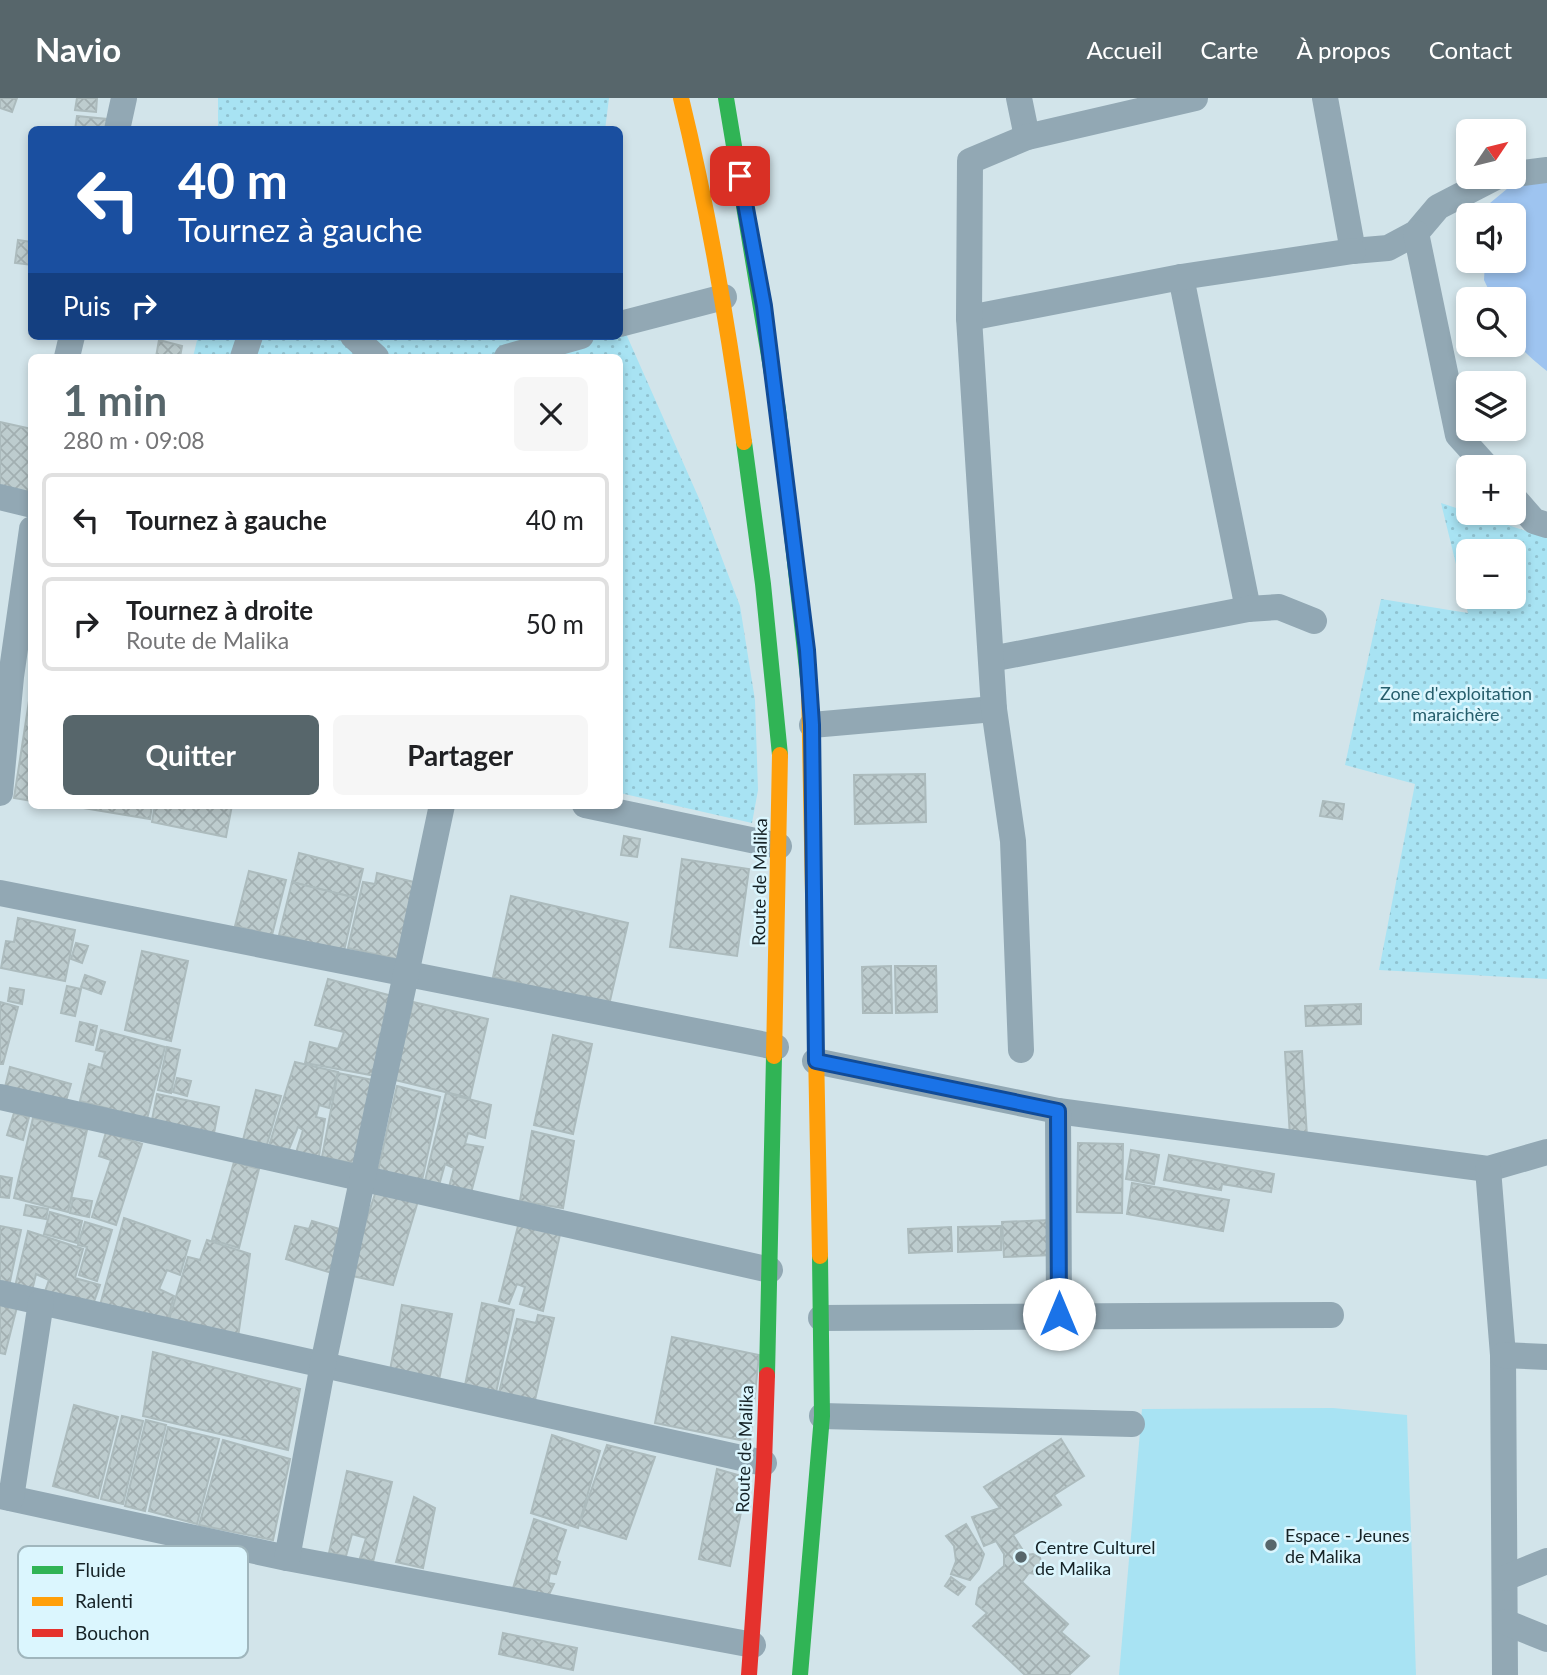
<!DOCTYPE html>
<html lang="fr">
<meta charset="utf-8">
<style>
:root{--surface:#fff;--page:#f6f6f6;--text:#202124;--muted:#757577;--line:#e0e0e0;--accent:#57666b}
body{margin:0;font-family:Lato,sans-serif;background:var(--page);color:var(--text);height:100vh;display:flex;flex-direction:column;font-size:26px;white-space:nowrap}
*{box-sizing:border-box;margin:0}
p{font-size:23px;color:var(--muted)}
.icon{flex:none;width:38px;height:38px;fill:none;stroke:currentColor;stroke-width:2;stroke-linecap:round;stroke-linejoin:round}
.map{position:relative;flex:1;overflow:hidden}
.sheet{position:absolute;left:28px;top:256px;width:595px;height:455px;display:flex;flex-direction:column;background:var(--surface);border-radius:10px;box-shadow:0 4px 10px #0003}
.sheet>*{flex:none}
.banner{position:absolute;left:28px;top:28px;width:595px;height:214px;border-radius:10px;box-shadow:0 4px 10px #0003;background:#1a4fa0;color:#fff;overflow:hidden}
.needle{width:46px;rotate:55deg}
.fabs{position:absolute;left:1456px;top:21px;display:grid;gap:14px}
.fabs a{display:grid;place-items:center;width:70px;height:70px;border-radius:10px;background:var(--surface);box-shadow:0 4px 10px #0003;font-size:35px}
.pin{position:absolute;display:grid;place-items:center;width:60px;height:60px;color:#fff;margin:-30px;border-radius:14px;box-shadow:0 4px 10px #0006}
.me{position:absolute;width:77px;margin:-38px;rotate:0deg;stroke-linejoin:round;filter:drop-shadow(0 0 5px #0008)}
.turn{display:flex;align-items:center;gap:24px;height:147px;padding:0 35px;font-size:32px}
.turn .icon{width:91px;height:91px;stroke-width:2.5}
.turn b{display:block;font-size:49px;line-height:60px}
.then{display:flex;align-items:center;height:66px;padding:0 35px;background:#0003;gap:14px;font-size:26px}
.round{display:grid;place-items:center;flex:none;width:74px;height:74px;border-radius:10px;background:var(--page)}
.summary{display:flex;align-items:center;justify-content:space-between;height:119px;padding:0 35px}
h1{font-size:42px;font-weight:700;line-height:52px;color:var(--accent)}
.action{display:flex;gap:14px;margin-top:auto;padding:14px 35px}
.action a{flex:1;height:80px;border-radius:10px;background:var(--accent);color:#fff;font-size:28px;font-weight:700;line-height:80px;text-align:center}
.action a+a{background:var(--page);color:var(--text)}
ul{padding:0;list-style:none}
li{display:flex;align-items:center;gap:21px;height:94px;margin:0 14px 10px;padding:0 21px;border:4px solid var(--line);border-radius:10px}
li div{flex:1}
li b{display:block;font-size:26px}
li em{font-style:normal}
header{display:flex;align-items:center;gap:42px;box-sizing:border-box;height:98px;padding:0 35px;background:var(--accent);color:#fff}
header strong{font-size:33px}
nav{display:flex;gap:38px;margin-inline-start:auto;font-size:24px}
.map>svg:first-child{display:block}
</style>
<header>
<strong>Navio</strong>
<nav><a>Accueil</a><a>Carte</a><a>À propos</a><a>Contact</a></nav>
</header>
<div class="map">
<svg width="1547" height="1577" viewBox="0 0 1547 1577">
<defs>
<pattern id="grass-dots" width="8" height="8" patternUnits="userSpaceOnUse" patternTransform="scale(1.75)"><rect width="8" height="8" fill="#a8e3f3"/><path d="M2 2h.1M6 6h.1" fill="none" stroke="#90c2d0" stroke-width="1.8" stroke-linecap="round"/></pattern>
<pattern id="building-cross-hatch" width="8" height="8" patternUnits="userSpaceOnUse" patternTransform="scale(1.75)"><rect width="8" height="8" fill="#bdccce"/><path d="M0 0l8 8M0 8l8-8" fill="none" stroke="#a2afb1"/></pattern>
</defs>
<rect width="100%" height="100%" fill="#d2e4ea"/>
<g fill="url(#grass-dots)" fill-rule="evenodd">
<polygon points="218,0 609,0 605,32 218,31"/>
<polygon points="623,229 701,405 740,508 755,602 758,692 752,725 620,695 620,259 193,259 198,238 620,238"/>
<path d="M1441 405 1547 440V881L1379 872 1415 686 1345 667 1381 501 1468 515ZM1468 453H1514V499H1468Z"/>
</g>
<polygon fill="#a8e3f3" points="1333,1310 1407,1317 1416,1577 1119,1577 1142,1311"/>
<path fill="#9ec4f0" d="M1525 76 1547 78V273C1512 244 1514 247 1514 201H1493L1484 182 1485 163H1514V117H1489L1490 105Z"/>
<g fill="url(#building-cross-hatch)" stroke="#acbbbd" stroke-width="2">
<polygon points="0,0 17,0 12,14 0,10"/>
<polygon points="77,0 97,0 96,14 75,12"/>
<polygon points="77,18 107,21 106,32 75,32"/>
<polygon points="18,142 32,144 32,167 15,165"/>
<polygon points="159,242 182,248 180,259 156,259"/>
<polygon points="0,324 32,331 30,401 0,395"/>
<polygon points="29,603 32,603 32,703 14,700"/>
<polygon points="925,676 926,724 855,726 854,677"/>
<polygon points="1323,703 1344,706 1342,721 1320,718"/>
<polygon points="84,707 152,707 150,721 83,710"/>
<polygon points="155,707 232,707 226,739 152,724"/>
<polygon points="624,738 640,741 637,759 621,757"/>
<polygon points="299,755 363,771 356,800 292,784"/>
<polygon points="682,761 749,771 737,858 670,849"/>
<polygon points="249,773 286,782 272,837 235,828"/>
<polygon points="377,775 414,784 397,861 348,850 363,784 375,786"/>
<polygon points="292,784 356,800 344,853 279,837"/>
<polygon points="511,798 628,825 609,907 493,879"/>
<polygon points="18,820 75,832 65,883 1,870 6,843 14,844"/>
<polygon points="76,845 88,848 82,865 71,861"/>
<polygon points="142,853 188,863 171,943 125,932"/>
<polygon points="891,868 892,915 863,915 862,869"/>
<polygon points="895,868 936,868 937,914 896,915"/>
<polygon points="85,877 105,884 101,896 81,889"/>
<polygon points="328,881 396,899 376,978 305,965 310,944 338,951 344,934 315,927"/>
<polygon points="67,888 81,891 75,918 61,915"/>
<polygon points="10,890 24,892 22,906 8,903"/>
<polygon points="0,904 18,909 3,966 0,966"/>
<polygon points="413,904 488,921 470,1000 395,982"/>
<polygon points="1361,906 1361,926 1306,928 1305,908"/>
<polygon points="80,924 97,928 93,947 76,943"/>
<polygon points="101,932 165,949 147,1021 80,1003 89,966 101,970 105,954 96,952"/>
<polygon points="553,937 592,946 573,1036 534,1027"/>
<polygon points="167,949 180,952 171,995 158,992"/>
<polygon points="1302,953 1307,1039 1290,1039 1285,954"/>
<polygon points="295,964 338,974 329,1010 319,1007 316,1019 325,1021 319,1058 295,1058 303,1032 298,1029 287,1056 268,1051"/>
<polygon points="10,969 71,986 65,1006 5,989"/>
<polygon points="338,975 378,983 362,1067 322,1059"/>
<polygon points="177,980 191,983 187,998 173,994"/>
<polygon points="397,988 440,999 421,1087 377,1077"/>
<polygon points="256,992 281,998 266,1050 243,1042"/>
<polygon points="446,995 491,1007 485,1040 468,1035 465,1046 483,1049 471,1095 448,1093 454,1070 445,1066 438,1091 424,1087"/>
<polygon points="157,996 219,1009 214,1035 152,1022"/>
<polygon points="14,1015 29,1019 23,1042 7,1037"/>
<polygon points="33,1020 87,1032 68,1114 14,1100"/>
<polygon points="532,1033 574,1043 563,1110 520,1103"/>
<polygon points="106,1034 142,1046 116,1127 92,1119 111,1062 99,1058"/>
<polygon points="1078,1045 1123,1046 1122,1115 1077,1114"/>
<polygon points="1131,1052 1159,1057 1154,1086 1126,1081"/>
<polygon points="1169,1057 1274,1076 1271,1094 1222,1086 1221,1092 1164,1082"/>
<polygon points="234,1064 259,1071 239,1150 212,1142"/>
<polygon points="0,1078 12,1080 9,1100 0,1099"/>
<polygon points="1132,1085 1229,1102 1223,1133 1127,1116"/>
<polygon points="377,1090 418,1103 393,1187 348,1177"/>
<polygon points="73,1100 92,1103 89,1119 70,1115"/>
<polygon points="26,1107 48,1111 46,1121 24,1117"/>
<polygon points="50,1114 82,1123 77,1145 44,1136"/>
<polygon points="124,1120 190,1143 180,1177 167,1172 159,1191 174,1198 166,1228 99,1211"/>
<polygon points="520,1120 561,1132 543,1213 520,1206 525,1189 517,1186 509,1206 499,1203"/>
<polygon points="1050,1122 1053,1157 1004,1159 1002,1124"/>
<polygon points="312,1123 343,1132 335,1176 286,1161 295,1128 309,1131"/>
<polygon points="85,1124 112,1132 97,1183 79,1177 87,1149 78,1147"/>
<polygon points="0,1128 21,1132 9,1188 0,1186"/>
<polygon points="1001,1128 1001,1152 958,1154 958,1129"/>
<polygon points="951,1129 952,1153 909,1155 908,1131"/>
<polygon points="28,1133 83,1151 75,1180 100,1187 91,1212 43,1199 49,1182 36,1176 31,1197 14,1193"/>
<polygon points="207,1142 250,1156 237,1246 167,1228 188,1159 200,1162"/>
<polygon points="0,1204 17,1209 5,1256 0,1255"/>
<polygon points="482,1205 514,1212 495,1299 464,1292"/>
<polygon points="402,1207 452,1216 438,1287 389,1278"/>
<polygon points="538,1217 554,1220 534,1306 498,1299 517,1221 536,1225"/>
<polygon points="672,1239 759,1257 750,1344 655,1325"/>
<polygon points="153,1254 300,1291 288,1352 143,1318"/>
<polygon points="74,1307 118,1319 98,1400 53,1388"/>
<polygon points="122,1318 143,1323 123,1406 101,1401"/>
<polygon points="146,1322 166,1327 145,1413 125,1408"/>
<polygon points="168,1329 219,1341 197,1426 149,1413"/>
<polygon points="552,1337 600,1353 578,1430 531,1415"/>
<polygon points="1061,1341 1084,1378 1054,1397 1061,1407 1013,1437 1026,1457 1033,1456 1040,1460 1043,1470 1035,1476 1029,1475 1022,1484 1068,1526 1061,1534 1089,1558 1069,1577 1025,1577 973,1528 987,1515 976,1506 979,1490 1004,1468 1004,1456 996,1443 984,1448 972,1419 1000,1410 984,1389"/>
<polygon points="223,1342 290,1361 273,1442 199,1427"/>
<polygon points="607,1347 655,1359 626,1441 579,1427"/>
<polygon points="717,1371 748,1380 730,1468 699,1461"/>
<polygon points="347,1373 392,1384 373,1464 360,1460 366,1440 352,1436 346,1458 329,1455"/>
<polygon points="414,1399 435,1410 423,1470 396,1464"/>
<polygon points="534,1421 566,1432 556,1462 560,1464 556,1476 550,1475 548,1485 554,1486 547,1501 511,1497"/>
<polygon points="966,1426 984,1456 979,1471 970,1482 951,1476 956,1463 954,1448 946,1438"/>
<polygon points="951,1479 965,1489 958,1497 945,1488"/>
<polygon points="503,1535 577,1550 573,1572 499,1556"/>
</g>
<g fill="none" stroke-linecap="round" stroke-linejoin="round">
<g stroke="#92a8b4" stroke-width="26">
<polyline points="1019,0 1027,39"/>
<polyline points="1325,0 1353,153 1388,150 1416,135 1438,109 1496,79"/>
<polyline points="117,32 124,0"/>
<polyline points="1514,76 1547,72"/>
<polyline points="1416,135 1458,337 1487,369"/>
<polyline points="1181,179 1248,511"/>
<polyline points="969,220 1181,179 1353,153"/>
<polyline points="620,226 724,199"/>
<polyline points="353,238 376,259"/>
<polyline points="67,259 72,238"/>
<polyline points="243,259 250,238"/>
<polyline points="507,259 581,238"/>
<polyline points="0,399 32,407"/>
<polyline points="1514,400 1534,423 1547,427"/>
<polyline points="991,561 1248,511 1279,509 1314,523"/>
<polyline points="812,627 994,611"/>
<polyline points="0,695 11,579 32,431"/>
<polyline points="585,707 779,748"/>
<polyline points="0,795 776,949"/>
<polyline points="1021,952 1013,743 994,611 969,220 970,63 1027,39 1195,0"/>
<polyline points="815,963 1058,1013 1450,1066 1488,1071 1547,1054"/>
<polyline points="0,999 770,1172"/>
<polyline points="1058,1013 1059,1216"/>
<polyline points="1488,1071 1503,1257 1505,1577"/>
<polyline points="0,1195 764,1365"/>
<polyline points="821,1220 1331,1217"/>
<polyline points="1503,1257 1547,1259"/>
<polyline points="822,1318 1132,1326"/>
<polyline points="0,1398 287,1460 753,1547"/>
<polyline points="11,1400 41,1204"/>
<polyline points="287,1460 323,1266 442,707"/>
<polyline points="1505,1480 1547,1463"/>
<polyline points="1505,1524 1547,1541"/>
</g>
<g stroke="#30b455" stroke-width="16">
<polyline points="726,0 778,312 809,589"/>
<polyline points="744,344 763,486 780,657"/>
<polyline points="767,1277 774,958"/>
<polyline points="800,1577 822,1318 820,1158"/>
</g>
<g stroke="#ff9f0a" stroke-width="16">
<path d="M681 0C709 114 728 228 744 344"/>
<polyline points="809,589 820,1158"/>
<polyline points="774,958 780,657"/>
</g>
<polyline stroke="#e5322d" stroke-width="16" points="749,1577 764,1365 767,1277"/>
</g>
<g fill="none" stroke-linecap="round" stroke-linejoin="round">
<g stroke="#114b97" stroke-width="18">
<polyline id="route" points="740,78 764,208 807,552 812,627 816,963 1058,1013 1059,1216"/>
</g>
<use href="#route" stroke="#1a73e8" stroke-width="12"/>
</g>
<g fill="#57666b" stroke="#dbf6fe" stroke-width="2.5">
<circle cx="1271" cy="1447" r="7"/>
<circle cx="1021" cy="1459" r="7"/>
</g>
<g text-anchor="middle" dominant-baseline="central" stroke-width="5" stroke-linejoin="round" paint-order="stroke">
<g font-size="18" fill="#265e6c" stroke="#dbf6fe">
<text x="1456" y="595">Zone d'exploitation<tspan x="1456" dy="21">maraichère</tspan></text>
</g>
<g font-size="18" fill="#152226" stroke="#dbf6fe">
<text transform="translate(759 784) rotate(-89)">Route de Malika</text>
<text transform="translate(744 1351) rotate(-88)">Route de Malika</text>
</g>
<g font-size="18" fill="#152226" stroke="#dbf6fe" text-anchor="start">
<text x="1285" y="1437">Espace - Jeunes<tspan x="1285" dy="21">de Malika</tspan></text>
<text x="1035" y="1449">Centre Culturel<tspan x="1035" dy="21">de Malika</tspan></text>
</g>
</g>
<rect x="18" y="1448" width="230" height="112" rx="10" fill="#dbf6fe" stroke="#a0b6bd" stroke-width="2"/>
<rect x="32" y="1468" width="31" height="8" fill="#30b455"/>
<rect x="32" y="1499" width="31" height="9" fill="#ff9f0a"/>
<rect x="32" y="1531" width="31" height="8" fill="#e5322d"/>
<g font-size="19" fill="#152226">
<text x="75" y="1479">Fluide</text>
<text x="75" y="1510">Ralenti</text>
<text x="75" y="1542">Bouchon</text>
</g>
</svg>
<div class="fabs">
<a><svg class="needle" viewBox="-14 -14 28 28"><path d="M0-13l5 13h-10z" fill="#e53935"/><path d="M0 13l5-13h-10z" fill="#757577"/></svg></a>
<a><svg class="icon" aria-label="sound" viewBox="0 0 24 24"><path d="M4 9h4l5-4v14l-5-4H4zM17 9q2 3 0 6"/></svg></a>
<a><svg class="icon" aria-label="search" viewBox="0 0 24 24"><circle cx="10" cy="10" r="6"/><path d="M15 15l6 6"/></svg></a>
<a><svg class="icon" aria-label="layers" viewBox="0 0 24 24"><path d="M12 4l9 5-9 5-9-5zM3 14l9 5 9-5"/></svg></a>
<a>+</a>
<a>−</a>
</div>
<div class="pin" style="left:740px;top:78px;background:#d93025"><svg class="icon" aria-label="arrive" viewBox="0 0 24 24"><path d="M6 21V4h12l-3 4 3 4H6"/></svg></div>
<svg class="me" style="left:1059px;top:1216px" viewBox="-20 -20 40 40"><circle r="19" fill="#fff"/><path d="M0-13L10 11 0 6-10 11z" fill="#1a73e8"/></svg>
<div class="banner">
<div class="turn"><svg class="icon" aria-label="left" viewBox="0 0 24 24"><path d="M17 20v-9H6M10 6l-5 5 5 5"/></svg><div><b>40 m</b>Tournez à gauche</div></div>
<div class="then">Puis<svg class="icon" aria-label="right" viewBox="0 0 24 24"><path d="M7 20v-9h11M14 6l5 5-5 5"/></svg></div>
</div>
<section class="sheet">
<div class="summary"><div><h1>1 min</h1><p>280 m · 09:08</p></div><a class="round"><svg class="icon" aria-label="close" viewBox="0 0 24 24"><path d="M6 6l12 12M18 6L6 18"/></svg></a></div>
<ul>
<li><svg class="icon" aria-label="left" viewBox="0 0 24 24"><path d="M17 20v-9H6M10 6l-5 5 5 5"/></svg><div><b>Tournez à gauche</b></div><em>40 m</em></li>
<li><svg class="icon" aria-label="right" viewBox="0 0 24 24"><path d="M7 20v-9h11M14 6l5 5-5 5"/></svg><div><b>Tournez à droite</b><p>Route de Malika</p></div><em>50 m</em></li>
</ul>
<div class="action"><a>Quitter</a><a>Partager</a></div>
</section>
</div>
